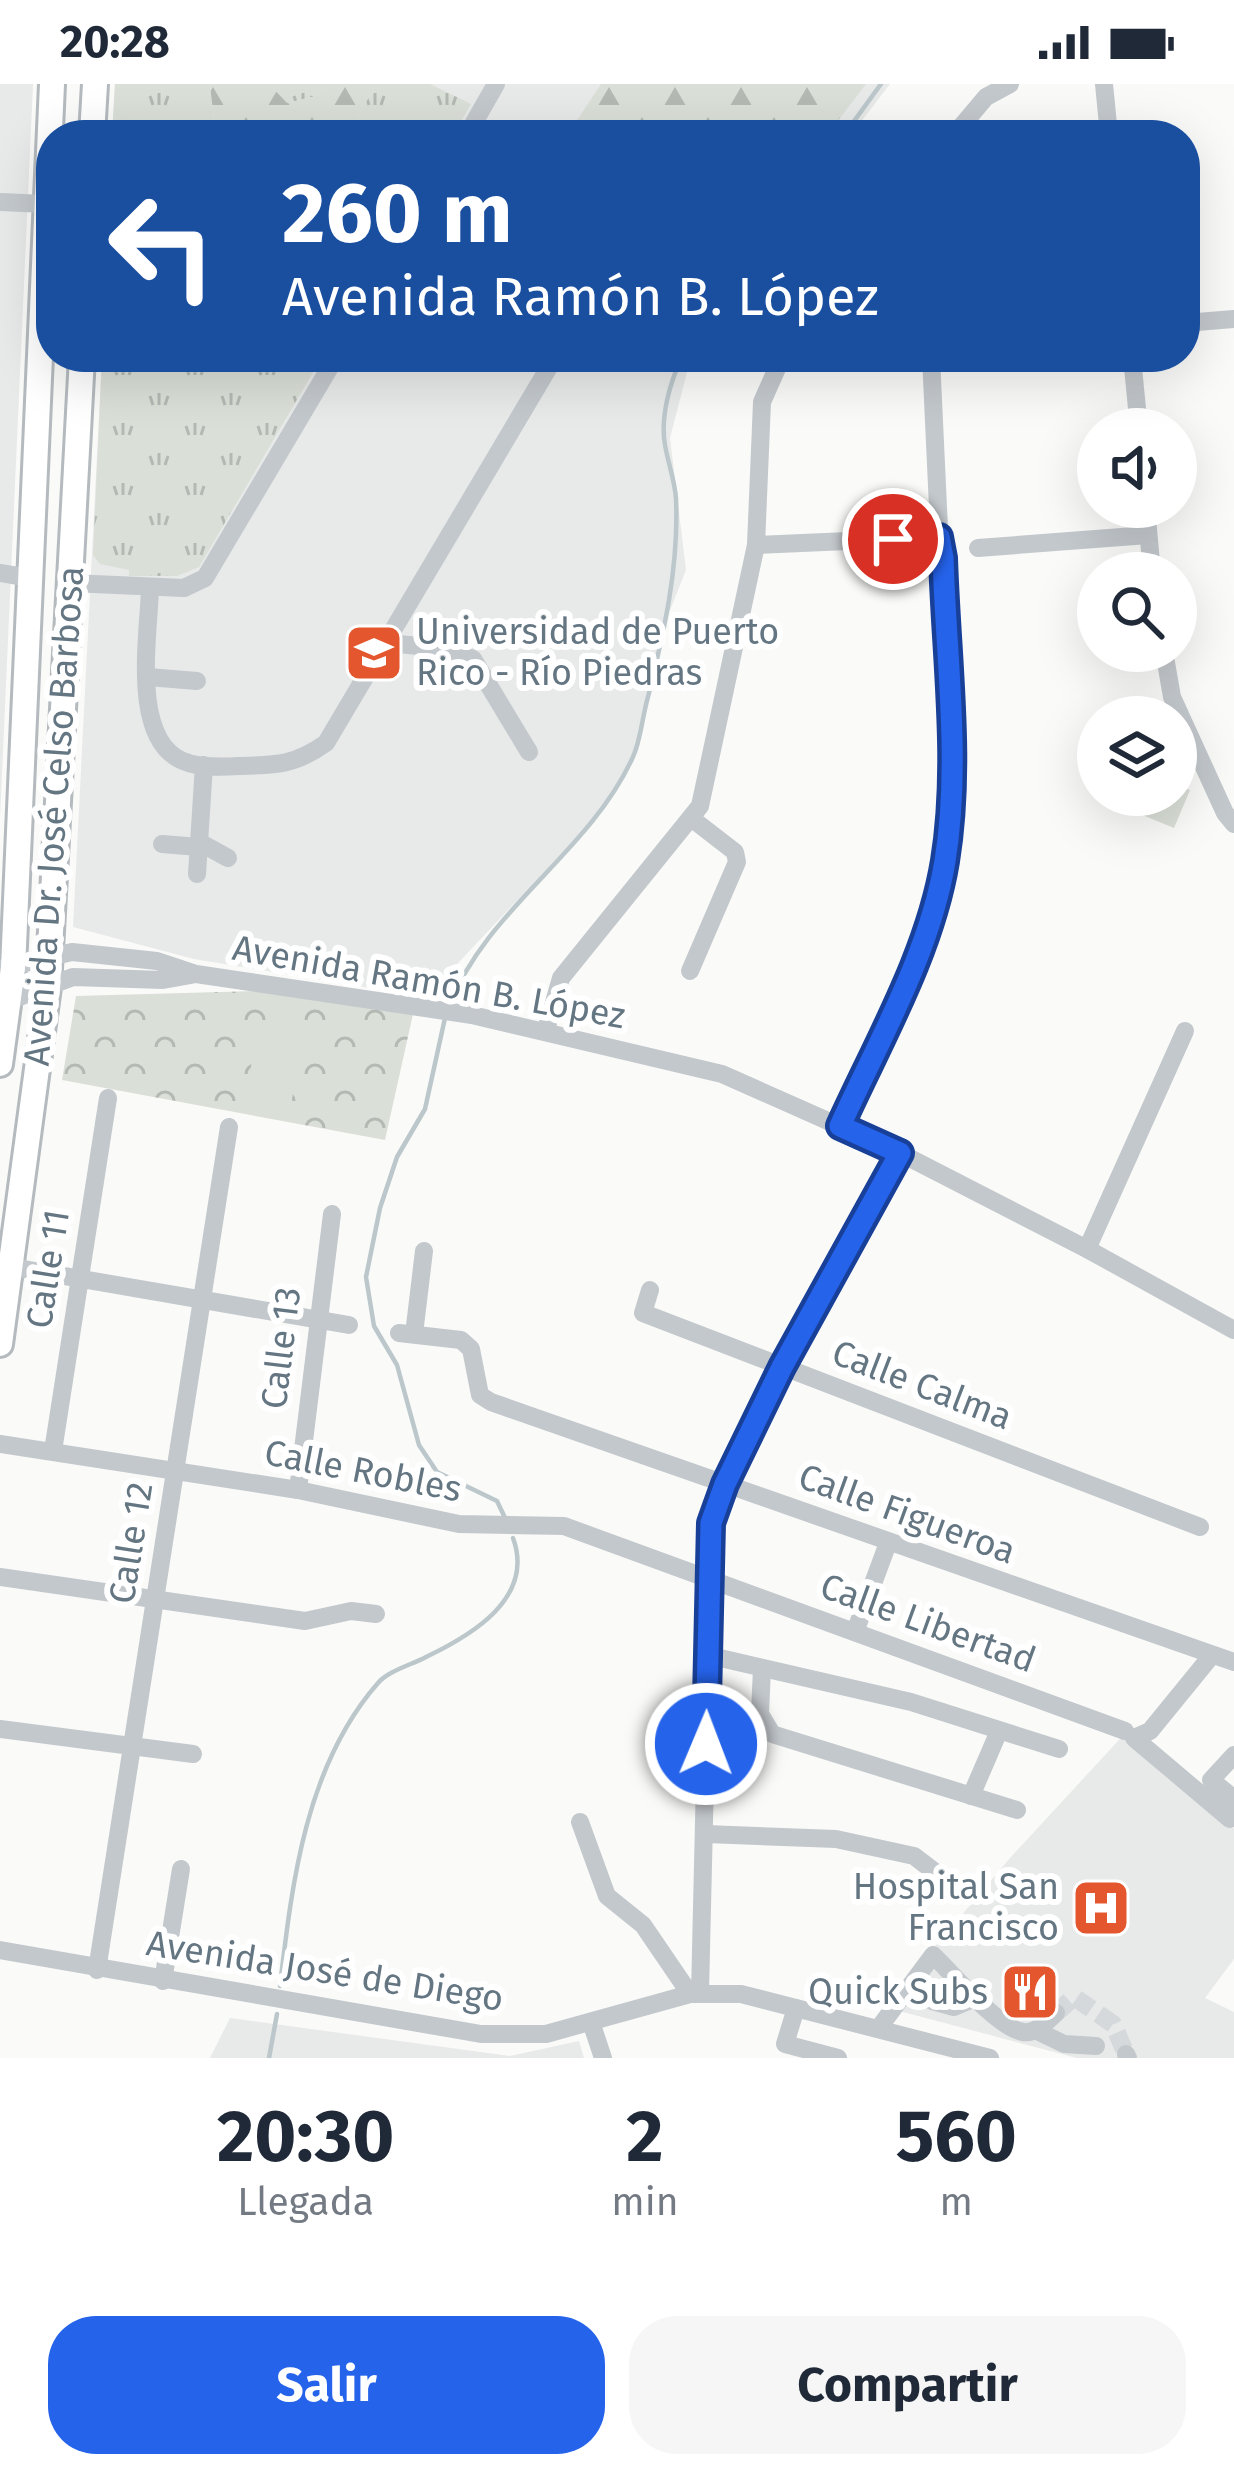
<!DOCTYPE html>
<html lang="es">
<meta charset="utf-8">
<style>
:root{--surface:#fff;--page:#f6f6f7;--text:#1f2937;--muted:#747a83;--accent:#2563eb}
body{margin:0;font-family:"Fira Sans",sans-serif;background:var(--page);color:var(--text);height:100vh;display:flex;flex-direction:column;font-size:45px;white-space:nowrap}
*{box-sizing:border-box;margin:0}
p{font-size:39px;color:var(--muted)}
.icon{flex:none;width:66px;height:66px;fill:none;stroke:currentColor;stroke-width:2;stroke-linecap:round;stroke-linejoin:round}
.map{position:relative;height:1974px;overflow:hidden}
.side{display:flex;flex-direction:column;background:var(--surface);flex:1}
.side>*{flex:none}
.top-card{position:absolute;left:36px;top:36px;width:1164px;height:252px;border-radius:48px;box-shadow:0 12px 48px #0002;background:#1a4fa0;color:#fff;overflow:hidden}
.controls{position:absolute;left:1077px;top:324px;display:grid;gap:24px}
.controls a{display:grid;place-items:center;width:120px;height:120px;border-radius:50%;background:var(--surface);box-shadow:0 12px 48px #0002;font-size:60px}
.pin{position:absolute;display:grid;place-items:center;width:102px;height:102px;color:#fff;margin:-51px;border:6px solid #fff;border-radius:50%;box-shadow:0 3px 12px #0007}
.me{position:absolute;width:132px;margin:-66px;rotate:1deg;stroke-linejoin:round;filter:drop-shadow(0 0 9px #0008)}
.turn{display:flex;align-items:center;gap:42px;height:252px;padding:0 48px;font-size:54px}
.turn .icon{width:156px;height:156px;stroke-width:2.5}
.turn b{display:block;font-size:84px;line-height:102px}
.eta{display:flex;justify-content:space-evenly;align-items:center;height:204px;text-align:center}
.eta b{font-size:72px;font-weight:700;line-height:84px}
.action{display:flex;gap:24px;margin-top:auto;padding:24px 48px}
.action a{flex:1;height:138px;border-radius:48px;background:var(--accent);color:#fff;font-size:48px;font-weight:700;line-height:138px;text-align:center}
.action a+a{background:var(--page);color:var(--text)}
.status{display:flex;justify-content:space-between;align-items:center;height:84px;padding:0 60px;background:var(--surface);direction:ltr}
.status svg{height:33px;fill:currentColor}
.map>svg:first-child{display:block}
</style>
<div class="status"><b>20:28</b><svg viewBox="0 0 49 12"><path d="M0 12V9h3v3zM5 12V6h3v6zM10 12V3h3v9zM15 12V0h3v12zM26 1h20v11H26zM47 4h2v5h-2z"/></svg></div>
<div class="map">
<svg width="1234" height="1974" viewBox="0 0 1234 1974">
<defs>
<pattern id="grass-tufts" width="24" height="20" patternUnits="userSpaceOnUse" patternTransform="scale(3)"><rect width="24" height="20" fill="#dadfd7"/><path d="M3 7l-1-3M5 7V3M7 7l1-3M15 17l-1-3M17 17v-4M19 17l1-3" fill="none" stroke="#b4b9b4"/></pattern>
<pattern id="forest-firs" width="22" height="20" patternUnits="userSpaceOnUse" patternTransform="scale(3)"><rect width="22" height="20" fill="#dadfd7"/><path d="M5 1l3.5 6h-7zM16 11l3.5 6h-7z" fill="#b4b9b4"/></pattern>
<pattern id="park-crowns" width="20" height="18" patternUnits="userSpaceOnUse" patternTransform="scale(3)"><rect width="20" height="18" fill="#dadfd7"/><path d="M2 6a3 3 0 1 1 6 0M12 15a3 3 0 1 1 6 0" fill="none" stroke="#b4b9b4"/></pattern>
</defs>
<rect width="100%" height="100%" fill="#fafaf8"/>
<g fill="#e8e9e9">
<polygon points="0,0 33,0 0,734"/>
<polygon points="115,0 890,0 851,51 112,51"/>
<polygon points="102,273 691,273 670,354 686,486 665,539 638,667 594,735 426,913 194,875 73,843"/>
<polygon points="1130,1644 1234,1745 1234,1875 1205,1914 1234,1928 1234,1974 1077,1974 884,1923 1010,1774"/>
<polygon points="230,1934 510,1972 579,1957 584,1974 210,1974"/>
</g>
<g fill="url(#grass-tufts)">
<polygon points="115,0 216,0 210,3 216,51 112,51"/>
<polygon points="269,0 326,0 316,12 287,19"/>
<polygon points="376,0 430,0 471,20 453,51 348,51"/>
<polygon points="102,273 322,273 199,483 177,492 129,492 129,486 100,480 93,471"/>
</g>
<g fill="url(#forest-firs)">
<polygon points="216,0 269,0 287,19 316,12 326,0 376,0 348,51 216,51 210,2"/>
<polygon points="601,0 866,0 827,51 579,51 576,38"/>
</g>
<polygon fill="url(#park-crowns)" points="257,907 413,930 385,1056 62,996 76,912"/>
<g fill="#dadfd7">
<polygon points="1176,700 1190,706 1174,744 1106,716 1108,711 1176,711"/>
<polygon points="258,941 304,949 290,1026 245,1018"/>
</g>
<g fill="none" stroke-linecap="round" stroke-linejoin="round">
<g stroke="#bbc7cb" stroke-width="4.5">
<polyline points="844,51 881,0"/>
<path d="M449 923C485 826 588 770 632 675 641 657 642 633 648 613 664 548 679 483 676 415 675 397 668 379 665 361 660 333 670 298 682 273"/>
<polyline points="445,934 425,1025 397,1073 380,1124 366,1193 374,1242 397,1281 419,1361 437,1388 497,1417 506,1436"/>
<path d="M280 1902C292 1798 306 1681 378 1599 388 1587 411 1581 426 1573 472 1551 535 1514 513 1454"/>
<polyline points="269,1974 277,1930"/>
</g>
<polyline stroke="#d5d9db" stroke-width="18" stroke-dasharray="18 9" stroke-linecap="butt" points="1056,1929 1074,1913 1113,1940 1126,1970"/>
<g stroke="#b5babe" stroke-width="30">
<g id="major">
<polyline points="92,51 95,0"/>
<polyline points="0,980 13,884 52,0"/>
<polyline points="0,1260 48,903 82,273"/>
</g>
</g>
<g stroke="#c3c8cc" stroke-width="18">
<polyline points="1104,0 1109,51"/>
<polyline points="467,51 496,0"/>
<polyline points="954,51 986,13 1010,0"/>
<polyline points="0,118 46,120"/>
<polyline points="1185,239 1234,235"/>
<polyline points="1132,273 1139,345"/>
<polyline points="1146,423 1152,489"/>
<polyline points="756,461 939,453"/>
<polyline points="978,464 1148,451"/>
<polyline points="0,489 30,494"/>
<polyline points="71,499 184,504 205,494 336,273"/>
<path d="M150 504C149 550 130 655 183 677 199 684 222 683 239 682 277 681 295 681 326 659L555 273"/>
<polyline points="388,559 450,565 473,575 529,668"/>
<polyline points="1164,567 1172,613 1225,729 1234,740"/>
<polyline points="148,593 197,597"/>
<polyline points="199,758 228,774"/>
<polyline points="162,760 199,763"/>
<polyline points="197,790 204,681"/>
<polyline points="0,885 72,868 157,877 196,890 472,931 722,990 900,1069 1087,1165 1234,1246"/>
<polyline points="690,887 737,778 735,768 691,734"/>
<polyline points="3,919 73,893 163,896 191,891"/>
<polyline points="546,946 561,894 700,722 756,461 762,318 782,273"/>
<polyline points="840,1042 915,875 932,831 945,778 951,702 931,273"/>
<polyline points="1087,1165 1185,947"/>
<polyline points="12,1183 349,1241"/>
<polyline points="650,1206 643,1229 1200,1443"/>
<polyline points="399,1249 461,1256 471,1265 480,1311 491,1318 1234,1578"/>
<polyline points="414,1250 424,1167"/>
<polyline points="0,1360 298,1406 459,1440 564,1442 1125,1647"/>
<polyline points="53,1367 108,1014"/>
<polyline points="298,1406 332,1130"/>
<polyline points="0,1493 305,1537 351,1527 376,1530"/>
<polyline points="855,1548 888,1459"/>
<polyline points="707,1571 911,1618 1059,1665"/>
<polyline points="1212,1571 1150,1647 1134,1654 1230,1735 1227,1709 1211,1696 1234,1671"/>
<polyline points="762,1584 760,1630 772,1650 1017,1726"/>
<polyline points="0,1645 193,1670"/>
<polyline points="971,1712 999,1647"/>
<polyline points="580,1738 607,1812 643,1841 690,1910"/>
<polyline points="706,1750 836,1755 914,1772 952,1801"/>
<polyline points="0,1866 481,1950 546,1950 690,1910 741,1910 990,1974"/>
<polyline points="97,1886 229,1043"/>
<polyline points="163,1897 181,1785"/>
<path d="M700 1909 711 1439C756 1310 834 1189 900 1069"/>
<polyline points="932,1917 954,1923 977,1913"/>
<polyline points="796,1924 785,1960 838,1974"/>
<polyline points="591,1938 603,1974"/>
<path d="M878 1945 933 1871C952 1889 998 1944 1023 1948 1037 1950 1047 1937 1056 1929"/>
<polyline points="1035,1946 1064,1960 1096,1962"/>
<polyline points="1126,1970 1128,1974"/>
</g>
<use href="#major" stroke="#fff" stroke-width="24"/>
</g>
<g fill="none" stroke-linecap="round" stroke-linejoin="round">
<g stroke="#184099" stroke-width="30">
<path id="route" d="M706 1660 711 1439 725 1400 782 1283 900 1069 840 1042C878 958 930 869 945 777 961 679 946 573 943 474L939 453 893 455"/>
</g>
<use href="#route" stroke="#2563eb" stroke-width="21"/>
</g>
<defs>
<g id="university-square" transform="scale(3)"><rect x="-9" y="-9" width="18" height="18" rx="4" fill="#e4572e" stroke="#fff"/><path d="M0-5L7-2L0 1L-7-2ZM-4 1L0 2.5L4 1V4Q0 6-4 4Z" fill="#fff"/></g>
<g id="hospital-square" transform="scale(3)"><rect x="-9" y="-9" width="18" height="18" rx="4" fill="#e4572e" stroke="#fff"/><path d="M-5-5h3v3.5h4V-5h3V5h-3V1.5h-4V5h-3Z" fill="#fff"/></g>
<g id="restaurant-square" transform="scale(3)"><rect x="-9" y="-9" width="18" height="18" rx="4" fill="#e4572e" stroke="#fff"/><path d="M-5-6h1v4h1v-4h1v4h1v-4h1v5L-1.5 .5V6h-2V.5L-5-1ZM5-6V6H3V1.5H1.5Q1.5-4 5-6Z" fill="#fff"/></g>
</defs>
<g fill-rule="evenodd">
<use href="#university-square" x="374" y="569"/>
<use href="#hospital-square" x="1101" y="1824"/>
<use href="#restaurant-square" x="1030" y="1908"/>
</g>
<g text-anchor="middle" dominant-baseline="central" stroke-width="12" stroke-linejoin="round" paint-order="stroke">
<g font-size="36" fill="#657683" stroke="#fff" text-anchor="end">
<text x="416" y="548" text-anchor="start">Universidad de Puerto<tspan x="416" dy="41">Rico - Río Piedras</tspan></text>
<text x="1059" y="1803">Hospital San<tspan x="1059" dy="41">Francisco</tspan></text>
<text x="988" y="1908">Quick Subs</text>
</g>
<g font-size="36" fill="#657683" stroke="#fff">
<text transform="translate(54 732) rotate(-86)">Avenida Dr. José Celso Barbosa</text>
<text transform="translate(429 898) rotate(10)">Avenida Ramón B. López</text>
<text transform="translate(48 1185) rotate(-81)">Calle 11</text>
<text transform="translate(281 1264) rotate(-83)">Calle 13</text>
<text transform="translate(922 1301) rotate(21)">Calle Calma</text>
<text transform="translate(363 1387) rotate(11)">Calle Robles</text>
<text transform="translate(907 1430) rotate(20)">Calle Figueroa</text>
<text transform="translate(131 1459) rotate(-81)">Calle 12</text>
<text transform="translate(928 1539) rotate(20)">Calle Libertad</text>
<text transform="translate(325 1887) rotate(9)">Avenida José de Diego</text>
</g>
</g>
</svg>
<div class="controls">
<a><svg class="icon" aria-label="sound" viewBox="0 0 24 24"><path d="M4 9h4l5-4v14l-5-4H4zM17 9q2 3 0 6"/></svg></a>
<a><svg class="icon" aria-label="search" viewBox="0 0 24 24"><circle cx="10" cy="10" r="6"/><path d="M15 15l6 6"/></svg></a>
<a><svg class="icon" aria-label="layers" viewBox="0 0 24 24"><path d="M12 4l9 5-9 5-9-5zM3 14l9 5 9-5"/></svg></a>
</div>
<div class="pin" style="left:893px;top:455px;background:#d93025"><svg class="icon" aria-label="arrive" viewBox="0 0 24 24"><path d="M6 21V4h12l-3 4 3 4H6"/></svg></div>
<svg class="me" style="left:706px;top:1660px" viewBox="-20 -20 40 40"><circle r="17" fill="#2563eb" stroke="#fff" stroke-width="3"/><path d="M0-11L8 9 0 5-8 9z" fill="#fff"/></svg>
<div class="top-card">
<div class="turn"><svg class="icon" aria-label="left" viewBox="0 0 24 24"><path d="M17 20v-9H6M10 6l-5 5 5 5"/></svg><div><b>260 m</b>Avenida Ramón B. López</div></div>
</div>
</div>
<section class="side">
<div class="eta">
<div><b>20:30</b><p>Llegada</p></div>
<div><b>2</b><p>min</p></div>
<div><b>560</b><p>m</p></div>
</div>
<div class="action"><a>Salir</a><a>Compartir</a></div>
</section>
